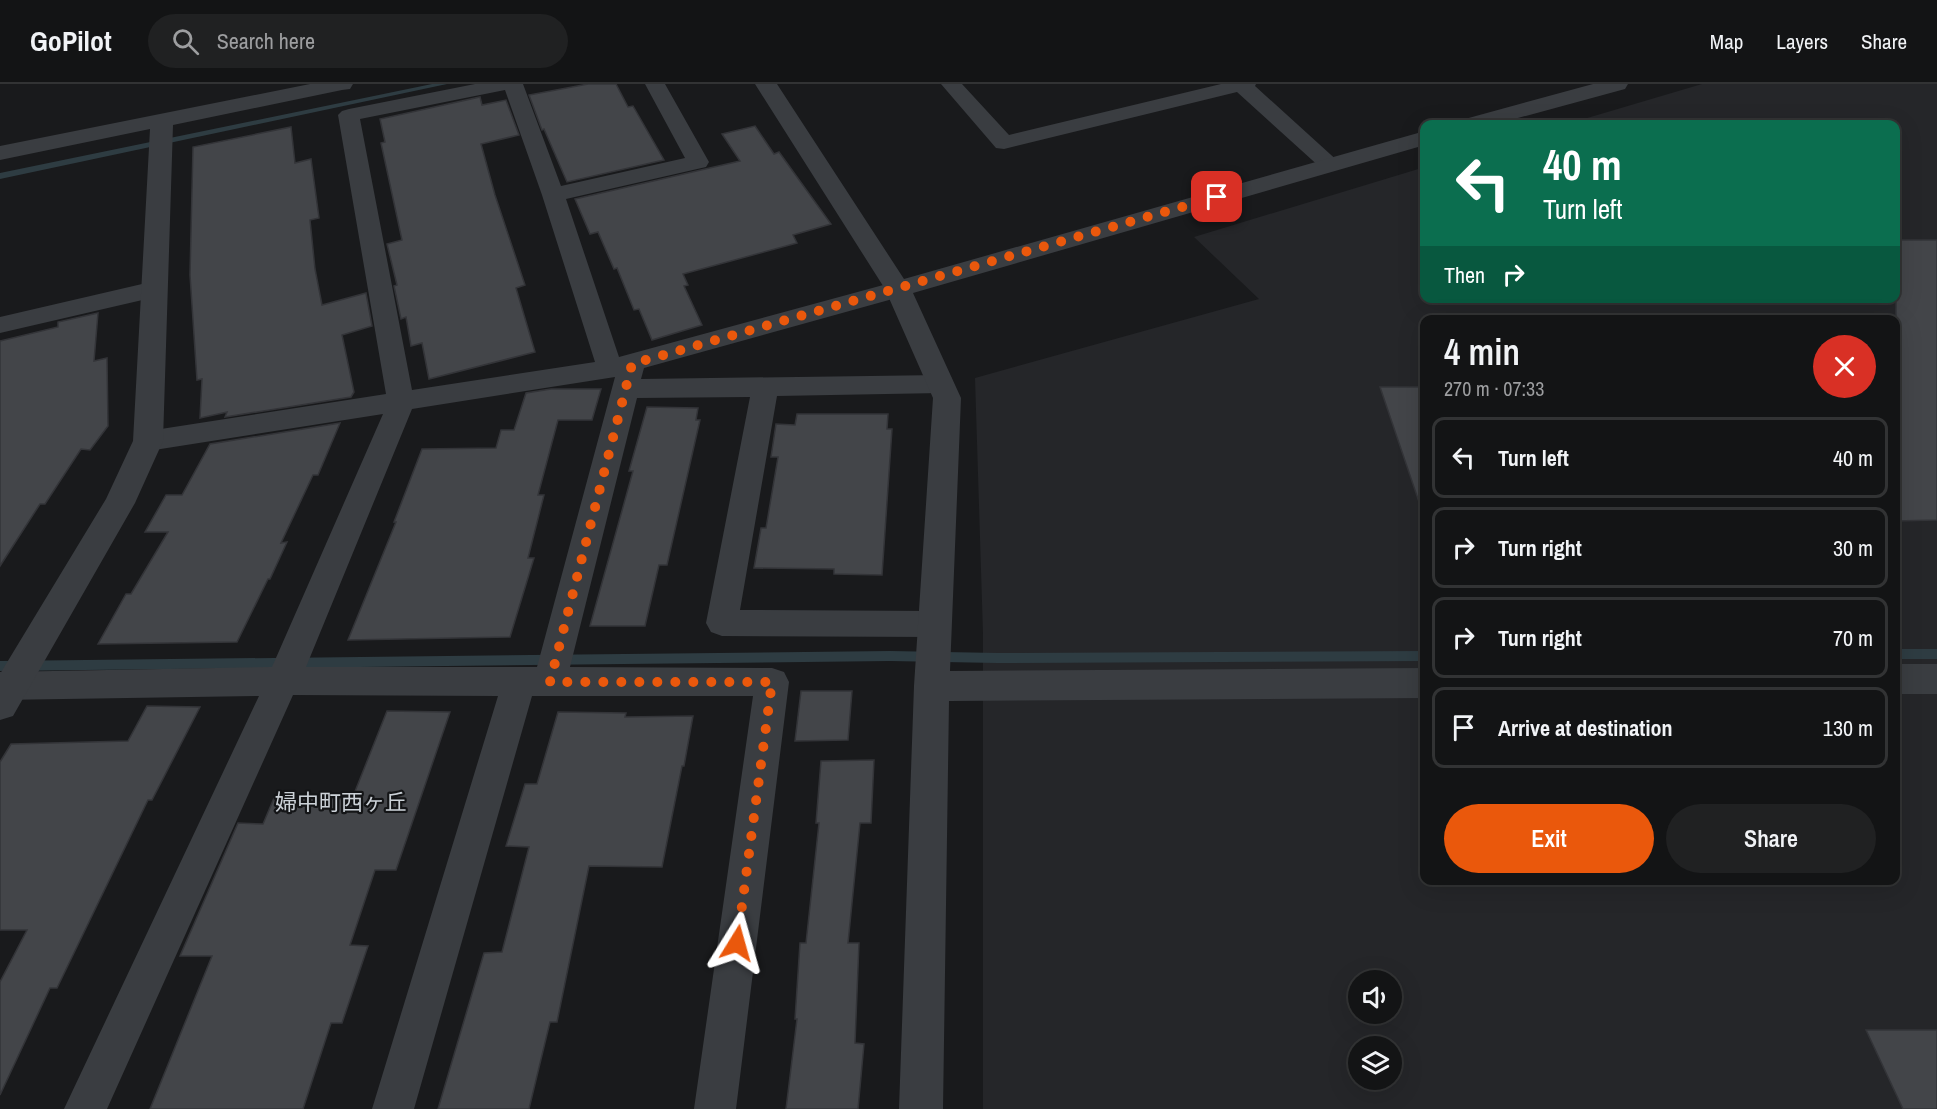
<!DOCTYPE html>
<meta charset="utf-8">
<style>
:root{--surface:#131415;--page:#202122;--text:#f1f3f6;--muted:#9d9ea0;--line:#323334;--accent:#ea580c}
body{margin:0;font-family:"Archivo Narrow","Noto Sans JP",sans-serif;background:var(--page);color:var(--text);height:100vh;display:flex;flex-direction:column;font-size:22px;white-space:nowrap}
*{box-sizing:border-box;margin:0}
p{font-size:20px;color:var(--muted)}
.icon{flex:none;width:33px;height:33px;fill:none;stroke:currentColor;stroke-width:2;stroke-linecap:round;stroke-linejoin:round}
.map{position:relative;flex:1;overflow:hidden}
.panel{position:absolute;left:1420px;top:231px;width:480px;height:570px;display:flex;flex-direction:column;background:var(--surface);border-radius:12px;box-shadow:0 6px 24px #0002,0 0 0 2px var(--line)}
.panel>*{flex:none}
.guide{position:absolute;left:1420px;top:36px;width:480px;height:183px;border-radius:12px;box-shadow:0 6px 24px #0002,0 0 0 2px var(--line);background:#0b6e4f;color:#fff;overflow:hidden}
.buttons{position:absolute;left:1348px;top:886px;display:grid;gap:12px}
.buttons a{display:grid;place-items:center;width:54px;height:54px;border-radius:50%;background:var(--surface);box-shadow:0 6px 24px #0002,0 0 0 2px var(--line);font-size:30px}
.pin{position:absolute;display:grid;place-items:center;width:51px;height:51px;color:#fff;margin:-26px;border-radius:12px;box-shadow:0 3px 9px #0006}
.me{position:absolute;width:66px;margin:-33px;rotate:8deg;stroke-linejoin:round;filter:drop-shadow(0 0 4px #0008)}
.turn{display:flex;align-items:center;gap:21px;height:126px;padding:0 24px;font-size:27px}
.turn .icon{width:78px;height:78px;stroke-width:2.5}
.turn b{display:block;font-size:42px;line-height:51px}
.then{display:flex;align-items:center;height:57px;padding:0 24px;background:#0003;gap:12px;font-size:22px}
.round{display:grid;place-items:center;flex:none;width:63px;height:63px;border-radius:32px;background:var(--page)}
.head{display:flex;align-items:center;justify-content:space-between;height:102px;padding:0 24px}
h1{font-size:36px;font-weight:600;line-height:45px}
.action{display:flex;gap:12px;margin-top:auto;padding:12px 24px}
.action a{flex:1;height:69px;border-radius:36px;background:var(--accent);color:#fff;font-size:24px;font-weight:600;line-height:69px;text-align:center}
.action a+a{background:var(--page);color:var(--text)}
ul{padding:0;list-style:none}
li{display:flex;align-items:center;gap:18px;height:81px;margin:0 12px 9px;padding:0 12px;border:3px solid var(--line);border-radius:12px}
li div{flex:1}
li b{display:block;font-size:22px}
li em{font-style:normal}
header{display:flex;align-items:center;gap:36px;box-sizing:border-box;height:84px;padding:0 30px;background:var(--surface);border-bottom:2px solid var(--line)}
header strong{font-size:28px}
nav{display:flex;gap:33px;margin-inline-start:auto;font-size:21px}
.search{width:420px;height:54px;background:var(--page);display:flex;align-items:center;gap:15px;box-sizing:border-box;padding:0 21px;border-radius:33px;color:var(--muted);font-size:22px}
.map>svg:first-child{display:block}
</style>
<header>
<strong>GoPilot</strong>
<div class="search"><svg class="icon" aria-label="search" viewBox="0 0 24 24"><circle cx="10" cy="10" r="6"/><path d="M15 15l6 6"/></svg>Search here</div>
<nav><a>Map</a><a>Layers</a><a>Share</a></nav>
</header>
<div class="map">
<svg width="1937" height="1025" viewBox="0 0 1937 1025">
<rect width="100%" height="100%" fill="#191a1c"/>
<path fill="#252629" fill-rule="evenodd" d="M1702 0H1937V1025H983V550L975 294 1259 215 1194 153 1425 83V214H1896V40H1567ZM1425 236H1896V796H1425ZM1359 897H1392V930H1359ZM1359 963H1392V996H1359Z"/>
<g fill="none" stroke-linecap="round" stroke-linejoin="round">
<g fill="#2e3c42" fill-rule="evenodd">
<polygon points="432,0 447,0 0,95 0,89"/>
<rect x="1896" y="565" width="41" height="10"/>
<polygon points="890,567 998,569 1425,567 1425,577 998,579 890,577 0,587 0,577"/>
</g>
</g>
<g fill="#434549" stroke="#333438" stroke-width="1.5">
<polygon points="588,0 616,0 628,23 633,22 664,76 567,98 544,45 542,46 529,11"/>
<polygon points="480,13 482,21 506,16 519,51 481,60 495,111 525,201 516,204 535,268 429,295 422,259 411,262 406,233 401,235 394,202 397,201 387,160 402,156 381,59 385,58 380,35"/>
<polygon points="755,42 774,70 779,68 831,140 793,151 797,159 683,190 688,201 684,202 702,241 652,256 639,225 634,226 617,184 614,185 598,148 590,150 575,115 740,77 722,50"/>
<polygon points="291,43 295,79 311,75 319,134 310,136 315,185 322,221 366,209 372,242 342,251 354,308 351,313 225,333 227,328 200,334 202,295 197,296 190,191 193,63"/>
<polygon points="1896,156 1937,156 1937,436 1896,437"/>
<polygon points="98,229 94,277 107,274 108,342 90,366 81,365 45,420 40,420 0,482 0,257 58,243 58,238"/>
<polygon points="1380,303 1425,303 1425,417 1419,418"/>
<polygon points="551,305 601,305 592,336 558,336 538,411 544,411 528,474 534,474 510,553 348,556 396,438 394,438 422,365 496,364 501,346 514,346 526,309"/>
<polygon points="647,323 698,324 696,336 700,336 667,481 659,481 645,542 590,542 633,387 629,387"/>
<polygon points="797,330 888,330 887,345 892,345 882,491 834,490 834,485 754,484 761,444 766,444 778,373 771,373 776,340 795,341"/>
<polygon points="340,339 318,391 313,391 281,459 287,458 270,495 268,495 237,558 98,560 126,510 131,510 168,448 145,448 166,411 182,411 210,360"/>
<polygon points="801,607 852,607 848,656 795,657"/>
<polygon points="147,622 200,623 152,716 148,716 57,904 50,904 0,1011 0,898 27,846 0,846 0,678 11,660 128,657"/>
<polygon points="387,627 450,628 396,786 375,786 350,861 368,862 342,939 331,939 303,1025 150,1025 212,872 180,872 238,739 263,740 274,714 352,715"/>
<polygon points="558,628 626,629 625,633 693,632 684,682 682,682 662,783 589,782 557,938 550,938 529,1025 438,1025 484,869 502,868 529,763 506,762 525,700 537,700"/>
<polygon points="874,676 871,739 860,739 848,859 859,859 855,959 864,960 858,1025 786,1025 797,935 795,935 800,859 806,859 819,739 816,739 821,677"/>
<polygon points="1866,946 1937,946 1937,1025 1903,1025"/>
</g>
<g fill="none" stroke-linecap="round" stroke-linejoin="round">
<g fill="#3a3d41" fill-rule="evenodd">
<path d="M475 0H523L561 102 685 74 645 0H665L709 78 706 83 566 115 619 273 898 197 907 199 910 205 907 211 644 284 641 295 941 291 951 293 954 300 951 307 941 309 777 312 740 526 935 527 946 531 951 540 946 549 935 553 722 552 711 548 706 539 750 313 637 314 570 583 772 584 784 588 789 598 736 1025H694L753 612H532L414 1025H372L498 612 293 611 107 1025H64L259 612 0 616V588L272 583 383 330 148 367 138 364 134 357 138 350 148 347 386 310 338 31 342 27 349 25ZM505 6 542 111 595 278 412 306 360 35ZM615 293 537 583H306L412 325Z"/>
<polygon points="941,0 962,0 1009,51 1221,0 1256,0 1255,2 1341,80 1338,85 1330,87 1322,85 1237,8 1004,65 996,64"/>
<polygon points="155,197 164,199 167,205 164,211 0,249 0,233"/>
</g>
<g fill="#3a3d41" fill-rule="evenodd">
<polygon points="310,0 353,0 350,5 342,6 173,41 163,357 135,419 13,632 0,636 0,590 106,415 133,357 150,45 0,76 0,62"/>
<polygon points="755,0 777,0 904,195 1425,47 1425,61 913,209 961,314 950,587 1425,584 1425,614 949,617 943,1025 899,1025 914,602 933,314 885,205"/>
<polygon points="1593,0 1628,0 1625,5 1496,40 1462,40 1465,35"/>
<rect x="1896" y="580" width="41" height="30"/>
</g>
</g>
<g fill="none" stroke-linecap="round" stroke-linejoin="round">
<polyline stroke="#ea580c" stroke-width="10" stroke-dasharray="0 18" points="737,859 772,598 550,598 632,280 1217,113"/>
</g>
<g text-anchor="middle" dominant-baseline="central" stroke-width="4.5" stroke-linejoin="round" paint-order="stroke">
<g font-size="22" fill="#ccd2d8" stroke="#141517">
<text x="341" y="718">婦中町西ヶ丘</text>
</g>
</g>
</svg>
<div class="buttons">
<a><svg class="icon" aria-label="sound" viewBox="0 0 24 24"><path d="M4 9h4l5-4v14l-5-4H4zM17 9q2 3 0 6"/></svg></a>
<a><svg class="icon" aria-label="layers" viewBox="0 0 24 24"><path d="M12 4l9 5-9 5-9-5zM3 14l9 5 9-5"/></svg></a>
</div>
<div class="pin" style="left:1217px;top:113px;background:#d93025"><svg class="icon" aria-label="arrive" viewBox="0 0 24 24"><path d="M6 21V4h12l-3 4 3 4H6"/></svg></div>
<svg class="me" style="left:737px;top:859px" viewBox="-20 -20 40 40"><path d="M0-17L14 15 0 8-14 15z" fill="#ea580c" stroke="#fff" stroke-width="4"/></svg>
<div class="guide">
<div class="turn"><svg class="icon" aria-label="left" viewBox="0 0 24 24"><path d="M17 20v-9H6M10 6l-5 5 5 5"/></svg><div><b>40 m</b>Turn left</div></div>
<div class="then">Then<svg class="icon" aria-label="right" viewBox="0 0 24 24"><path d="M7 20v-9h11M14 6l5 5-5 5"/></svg></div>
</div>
<section class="panel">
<div class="head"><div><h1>4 min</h1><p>270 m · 07:33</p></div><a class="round" style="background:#d93025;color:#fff"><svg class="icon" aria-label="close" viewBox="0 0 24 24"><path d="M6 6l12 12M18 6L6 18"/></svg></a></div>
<ul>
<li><svg class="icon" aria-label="left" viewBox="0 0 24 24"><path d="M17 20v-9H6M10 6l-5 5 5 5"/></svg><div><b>Turn left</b></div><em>40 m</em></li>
<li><svg class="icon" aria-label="right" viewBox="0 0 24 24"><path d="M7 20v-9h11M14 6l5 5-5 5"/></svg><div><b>Turn right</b></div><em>30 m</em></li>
<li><svg class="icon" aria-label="right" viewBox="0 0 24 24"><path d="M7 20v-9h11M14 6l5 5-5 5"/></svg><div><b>Turn right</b></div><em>70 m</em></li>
<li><svg class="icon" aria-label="arrive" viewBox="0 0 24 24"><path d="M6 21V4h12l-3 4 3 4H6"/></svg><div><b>Arrive at destination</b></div><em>130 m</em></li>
</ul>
<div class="action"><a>Exit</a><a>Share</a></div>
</section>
</div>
